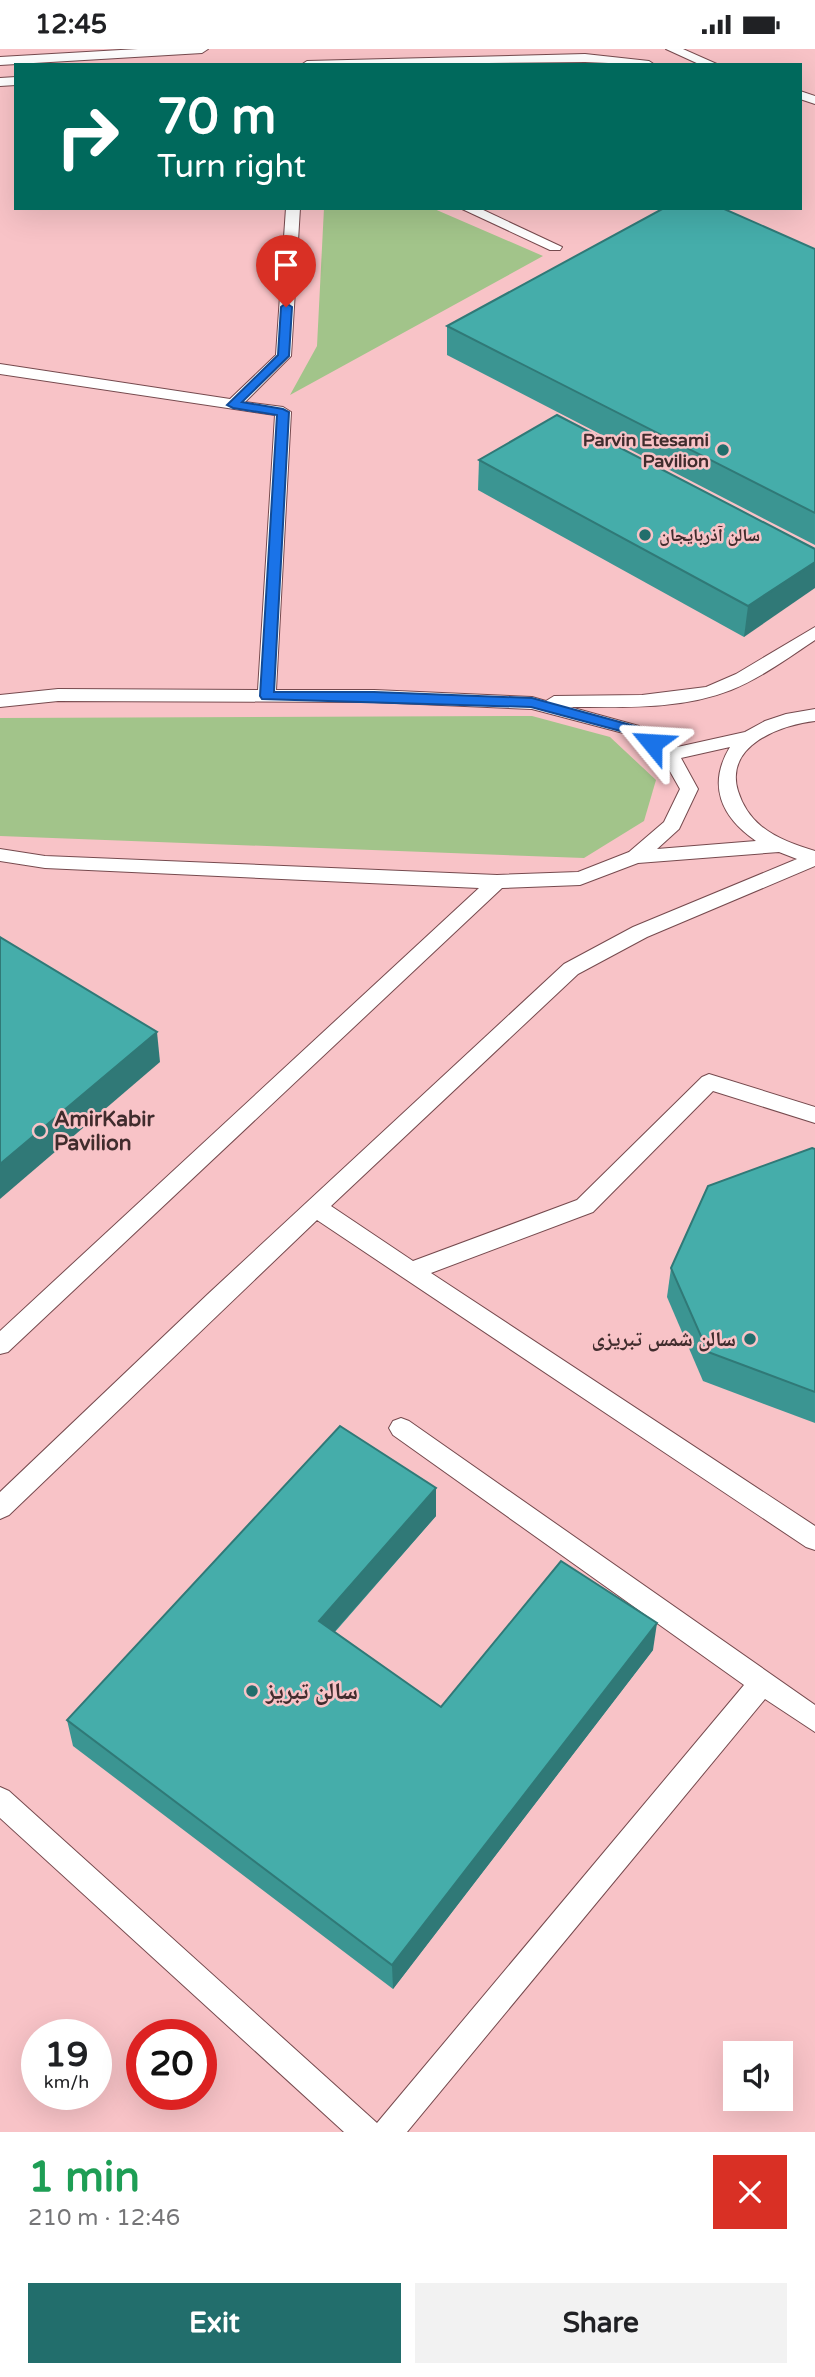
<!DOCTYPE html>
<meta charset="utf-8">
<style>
:root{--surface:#fff;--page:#f2f2f2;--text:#202124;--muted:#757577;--accent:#226e6c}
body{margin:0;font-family:"Varela Round","Noto Naskh Arabic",sans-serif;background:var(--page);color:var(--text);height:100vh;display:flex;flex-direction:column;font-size:26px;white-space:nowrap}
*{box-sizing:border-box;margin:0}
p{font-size:23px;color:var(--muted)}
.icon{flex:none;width:38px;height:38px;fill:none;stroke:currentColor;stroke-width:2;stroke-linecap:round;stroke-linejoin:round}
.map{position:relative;height:2083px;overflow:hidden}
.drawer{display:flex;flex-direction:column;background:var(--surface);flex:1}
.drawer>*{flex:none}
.top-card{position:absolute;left:14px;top:14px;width:788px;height:147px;border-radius:0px;box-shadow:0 7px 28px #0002;background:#00695c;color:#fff;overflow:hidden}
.controls{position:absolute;left:723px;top:1992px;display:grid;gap:14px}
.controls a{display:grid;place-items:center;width:70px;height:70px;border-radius:0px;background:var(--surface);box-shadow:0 7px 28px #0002;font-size:35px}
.speed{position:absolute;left:21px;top:1970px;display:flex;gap:14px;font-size:35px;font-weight:700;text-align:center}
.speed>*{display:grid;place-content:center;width:91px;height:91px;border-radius:50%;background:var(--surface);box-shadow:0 7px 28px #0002;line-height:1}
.speed small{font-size:18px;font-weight:400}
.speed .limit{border:10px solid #d22;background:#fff;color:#111}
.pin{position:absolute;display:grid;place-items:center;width:60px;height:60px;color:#fff;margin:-72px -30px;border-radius:50% 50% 50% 0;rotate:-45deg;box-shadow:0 0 7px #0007}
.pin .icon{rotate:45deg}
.me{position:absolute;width:77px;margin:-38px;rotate:297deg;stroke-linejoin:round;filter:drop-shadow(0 0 5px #0008)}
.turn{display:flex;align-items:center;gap:24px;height:147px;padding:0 28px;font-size:32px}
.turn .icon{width:91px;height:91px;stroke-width:2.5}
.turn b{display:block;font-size:49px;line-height:60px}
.round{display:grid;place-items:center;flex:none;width:74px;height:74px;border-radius:0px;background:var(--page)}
.head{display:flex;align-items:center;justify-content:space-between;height:119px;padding:0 28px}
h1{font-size:42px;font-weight:700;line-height:52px;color:#1e9e55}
.action{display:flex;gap:14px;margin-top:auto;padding:14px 28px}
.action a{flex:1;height:80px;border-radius:0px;background:var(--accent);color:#fff;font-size:28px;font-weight:700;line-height:80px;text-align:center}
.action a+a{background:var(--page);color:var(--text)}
.status{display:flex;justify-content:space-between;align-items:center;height:49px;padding:0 35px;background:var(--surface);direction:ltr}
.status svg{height:19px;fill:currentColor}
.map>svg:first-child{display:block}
</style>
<div class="status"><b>12:45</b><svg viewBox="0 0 49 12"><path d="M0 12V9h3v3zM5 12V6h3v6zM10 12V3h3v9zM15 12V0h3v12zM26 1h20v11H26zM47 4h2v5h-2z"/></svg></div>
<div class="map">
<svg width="815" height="2083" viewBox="0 0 815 2083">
<rect width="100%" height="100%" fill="#f8c3c7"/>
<g fill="#a2c48a">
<polygon points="324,159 432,159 543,207 290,346 317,297"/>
<polygon points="532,667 610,688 656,731 644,772 584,809 0,787 0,669"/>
</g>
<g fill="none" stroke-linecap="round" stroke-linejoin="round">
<g stroke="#764a4e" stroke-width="2">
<g id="lane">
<polygon points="138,0 208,0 202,4 0,16 0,8"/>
<polygon points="666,0 683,0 719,16 701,16"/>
<polygon points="585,5 649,12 655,16 585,13 301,16 307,12"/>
<polygon points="16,28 16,36 0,37 0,29"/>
<polygon points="800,42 815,47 815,55 800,50"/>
<path d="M286 159H300L291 307 245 353 283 358 291 363 276 641H374L532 648 546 652 554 647 642 646 706 638 736 625 815 578V591C788 609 761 629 731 641 680 661 624 658 570 658L639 677 673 699 745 683 765 672 786 665 815 660V672C781 676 724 696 738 742 742 755 750 768 761 777 777 790 796 796 815 802V817L647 888 578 925 331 1157 413 1212 577 1151 702 1028 709 1025 815 1058V1074L713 1042 593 1163 431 1224 815 1477V1501L806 1498 317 1171 9 1466 0 1470V1443L208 1245 564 915 633 878 797 810 779 803 638 814 580 836 502 839 8 1303 0 1305V1282L479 839 45 819 0 812V800L45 807 497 826 578 823 629 803 664 773 680 740 663 710 627 685 532 660 374 653 58 652 0 658V646L58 640 258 641 275 366 0 325V315L230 350 276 306ZM730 698C707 736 721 768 756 792L657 800 679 780 698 740 681 709Z"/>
<polygon points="460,159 479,159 562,198 560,201 550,201"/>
<polygon points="401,1369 409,1372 815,1656 815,1683 765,1650 407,2083 344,2083 0,1769 0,1738 9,1742 377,2074 744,1636 393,1386 389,1379 393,1372"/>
</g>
</g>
<use href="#lane" fill="#fff" fill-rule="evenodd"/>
</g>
<g fill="#3b9592">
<polygon points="655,159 722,159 815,200 815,496 447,306 447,277 660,161"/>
<polygon points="479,411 815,500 744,588 478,441"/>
<polygon points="815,1100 815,1374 703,1332 667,1248 671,1219"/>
<polygon points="436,1439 436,1467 335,1583 441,1658 653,1601 393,1940 73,1697 67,1671"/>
</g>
<g fill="#307977">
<polygon points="815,513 815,539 744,588 748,557"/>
<polygon points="157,983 160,1013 0,1150 0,1115"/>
<polygon points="436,1439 436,1467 320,1599 319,1572"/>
<polygon points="657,1574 653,1601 393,1940 392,1916"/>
</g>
<g fill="#45adaa" stroke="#307977" stroke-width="2">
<polygon points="664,159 722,159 815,200 815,464 447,277"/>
<polygon points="557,366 815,500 815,513 748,557 479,411"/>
<polygon points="0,888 157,983 0,1115"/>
<polygon points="812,1099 815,1100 815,1343 708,1303 671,1219 708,1137"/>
<polygon points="340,1377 436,1439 319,1572 441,1658 561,1512 657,1574 392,1916 67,1671"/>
</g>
<polygon fill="#1a73e8" stroke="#114b97" stroke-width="2" points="286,254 292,258 289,307 242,353 283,360 289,363 274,643 374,643 532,649 638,678 656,690 656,697 647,697 628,684 531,658 262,650 260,647 277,366 233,359 227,356 278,306 281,258"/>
<g fill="#226e6c" stroke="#f8c3c7" stroke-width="2.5">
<circle cx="723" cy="401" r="7"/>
<circle cx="645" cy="486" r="7"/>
<circle cx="40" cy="1082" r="7"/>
<circle cx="750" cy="1290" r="7"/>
<circle cx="252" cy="1642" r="7"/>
</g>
<g text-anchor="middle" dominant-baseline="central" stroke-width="5" stroke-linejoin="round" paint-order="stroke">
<g font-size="18" font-weight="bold" fill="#402c2d" stroke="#f8c3c7" text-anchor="end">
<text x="709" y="391">Parvin Etesami<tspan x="709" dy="21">Pavilion</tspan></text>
<text x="659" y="486" text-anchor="start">سالن آذربایجان</text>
</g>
<g font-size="21" font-weight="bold" fill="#402c2d" stroke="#f8c3c7" text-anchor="start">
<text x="54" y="1070">AmirKabir<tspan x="54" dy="24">Pavilion</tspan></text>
<text x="736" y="1290" text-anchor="end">سالن شمس تبریزی</text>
</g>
<g font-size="24" font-weight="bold" fill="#402c2d" stroke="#f8c3c7" text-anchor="start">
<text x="266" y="1642">سالن تبریز</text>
</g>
</g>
</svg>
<div class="controls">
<a><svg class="icon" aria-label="sound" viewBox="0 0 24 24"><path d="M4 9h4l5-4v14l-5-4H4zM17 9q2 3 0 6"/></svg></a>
</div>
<div class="speed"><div>19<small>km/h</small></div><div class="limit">20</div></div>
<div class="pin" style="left:286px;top:258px;background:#d93025"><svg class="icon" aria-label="arrive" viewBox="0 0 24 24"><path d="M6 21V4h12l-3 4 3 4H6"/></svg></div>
<svg class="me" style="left:652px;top:694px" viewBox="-20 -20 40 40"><path d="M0-17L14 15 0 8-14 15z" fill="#1a73e8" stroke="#fff" stroke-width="4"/></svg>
<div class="top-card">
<div class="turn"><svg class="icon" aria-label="right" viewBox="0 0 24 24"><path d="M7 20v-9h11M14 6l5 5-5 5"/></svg><div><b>70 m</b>Turn right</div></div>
</div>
</div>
<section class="drawer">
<div class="head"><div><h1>1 min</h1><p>210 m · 12:46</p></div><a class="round" style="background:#d93025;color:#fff"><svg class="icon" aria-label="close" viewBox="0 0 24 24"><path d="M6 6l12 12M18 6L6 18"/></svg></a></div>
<div class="action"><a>Exit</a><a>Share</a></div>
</section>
